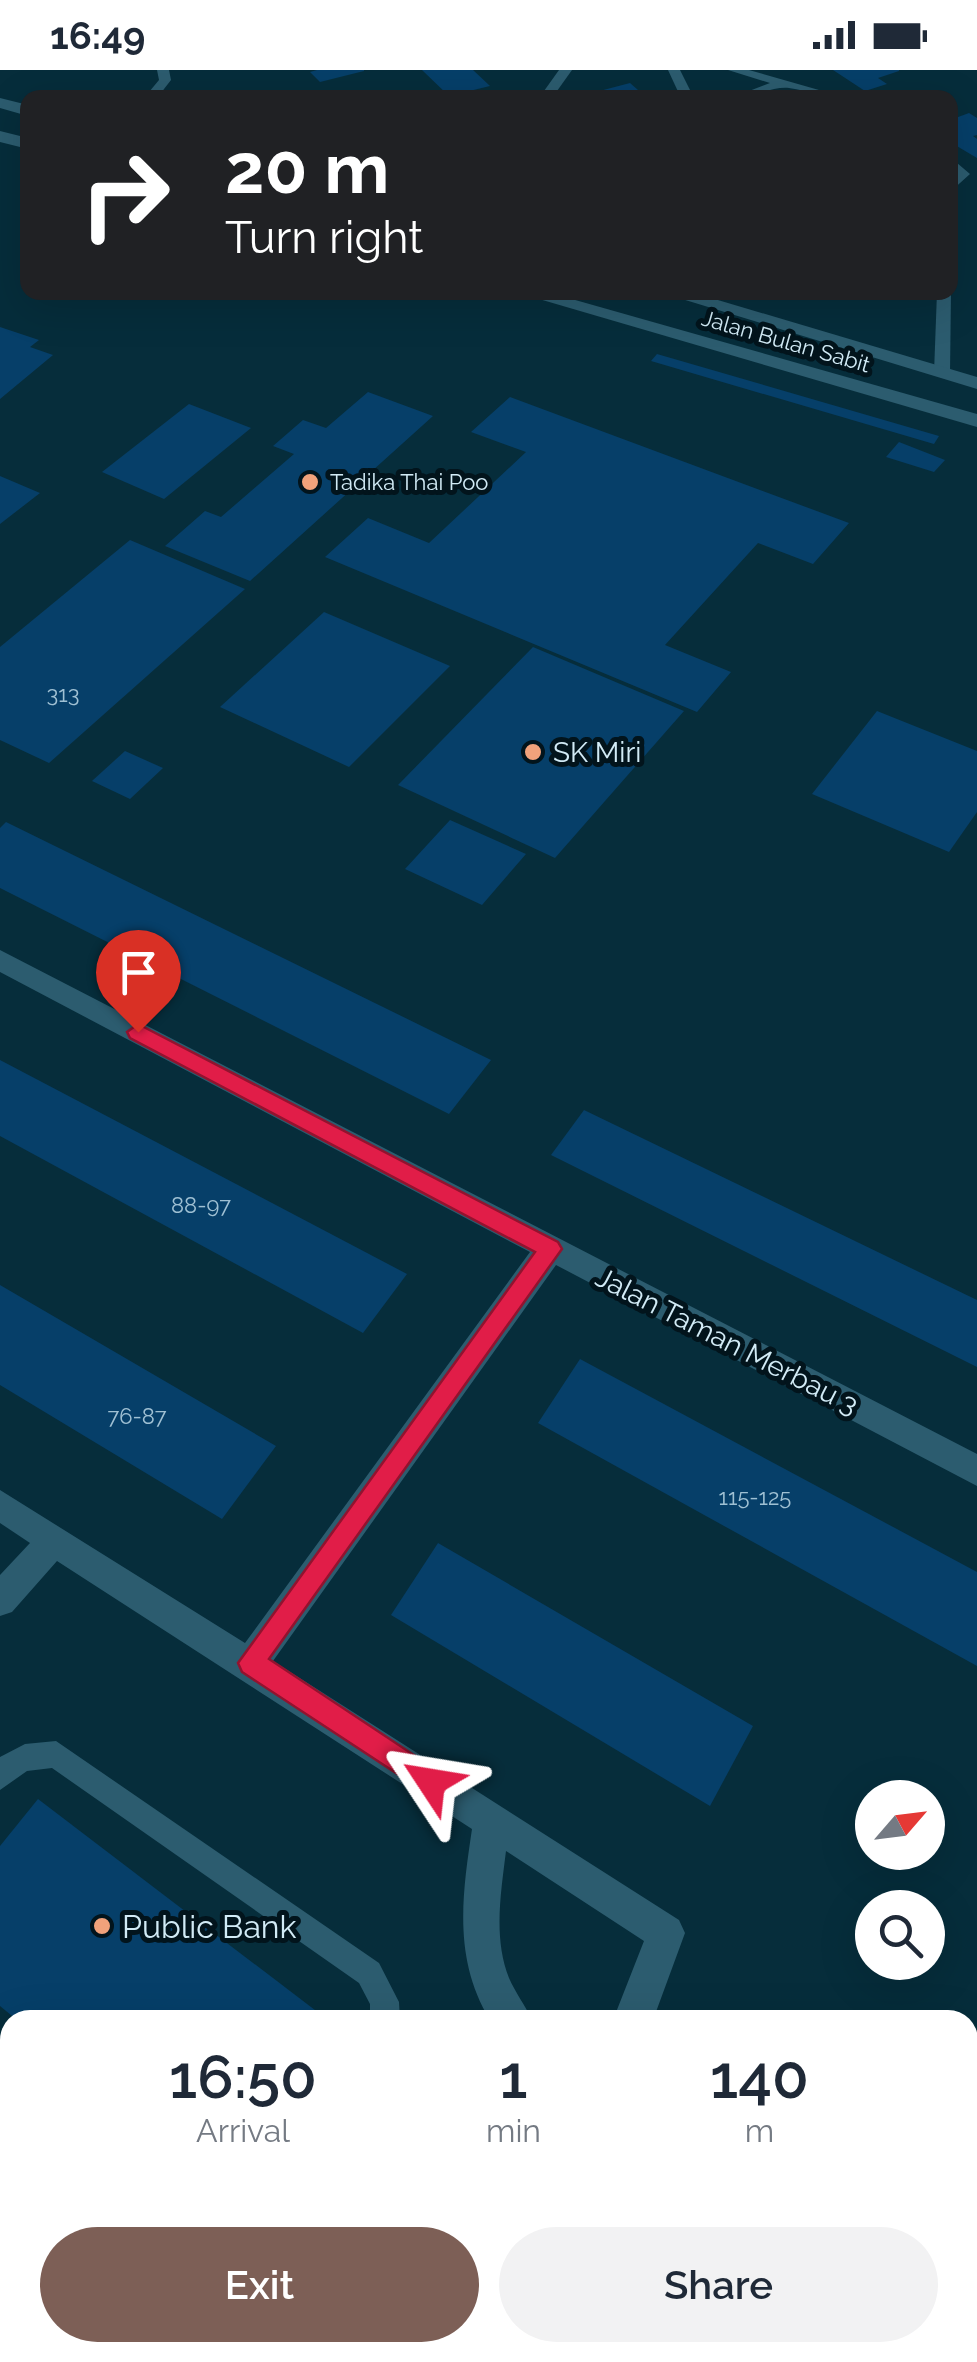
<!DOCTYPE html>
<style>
:root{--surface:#fff;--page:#f2f2f3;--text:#1f2937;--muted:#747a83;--accent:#7d5f56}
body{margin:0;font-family:Raleway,sans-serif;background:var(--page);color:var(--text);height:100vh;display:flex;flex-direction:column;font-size:38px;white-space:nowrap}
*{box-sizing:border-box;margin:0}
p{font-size:32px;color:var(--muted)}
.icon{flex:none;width:55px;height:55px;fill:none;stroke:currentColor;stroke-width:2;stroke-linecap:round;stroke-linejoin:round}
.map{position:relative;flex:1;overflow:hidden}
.panel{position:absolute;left:0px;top:1940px;width:978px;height:352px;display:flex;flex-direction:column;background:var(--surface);border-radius:30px 30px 0 0;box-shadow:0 10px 40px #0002}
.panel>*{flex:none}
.hud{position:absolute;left:20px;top:20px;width:938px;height:210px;border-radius:20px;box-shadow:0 10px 40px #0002;background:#202124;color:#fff;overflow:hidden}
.needle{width:65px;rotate:62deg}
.controls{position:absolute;left:855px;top:1710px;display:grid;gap:20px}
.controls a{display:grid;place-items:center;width:90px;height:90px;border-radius:50%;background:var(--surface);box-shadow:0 10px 40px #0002;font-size:50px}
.pin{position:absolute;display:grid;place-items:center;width:85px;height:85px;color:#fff;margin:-102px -42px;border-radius:50% 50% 50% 0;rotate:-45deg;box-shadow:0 0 10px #0007}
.pin .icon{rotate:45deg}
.me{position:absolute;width:110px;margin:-55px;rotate:303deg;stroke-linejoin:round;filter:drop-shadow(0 0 8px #0008)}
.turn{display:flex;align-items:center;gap:35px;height:210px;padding:0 40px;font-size:45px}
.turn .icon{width:130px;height:130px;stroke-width:2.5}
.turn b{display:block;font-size:70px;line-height:85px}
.eta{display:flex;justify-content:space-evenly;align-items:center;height:170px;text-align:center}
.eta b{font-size:60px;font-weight:600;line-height:70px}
.action{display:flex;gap:20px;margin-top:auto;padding:20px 40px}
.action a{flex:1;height:115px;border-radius:60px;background:var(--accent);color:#fff;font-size:40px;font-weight:600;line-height:115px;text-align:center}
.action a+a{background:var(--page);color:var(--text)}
.status{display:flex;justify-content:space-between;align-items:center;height:70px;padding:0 50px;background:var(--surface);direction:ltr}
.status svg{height:28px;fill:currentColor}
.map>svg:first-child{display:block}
</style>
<div class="status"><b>16:49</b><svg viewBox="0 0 49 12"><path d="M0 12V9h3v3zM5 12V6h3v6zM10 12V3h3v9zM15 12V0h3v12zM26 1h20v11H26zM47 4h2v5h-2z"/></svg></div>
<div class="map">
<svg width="977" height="2292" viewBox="0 0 977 2292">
<rect width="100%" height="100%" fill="#062d3b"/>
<g fill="#063f69">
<polygon points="317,0 364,0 364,1 320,12 310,2"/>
<polygon points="422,0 473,0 490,16 449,26"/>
<polygon points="833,0 899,0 899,1 878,8 887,14 865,21"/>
<polygon points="630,13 647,28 592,28 588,24"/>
<polygon points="969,43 977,48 977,65 973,66 977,69 977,88 950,72 950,50"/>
<polygon points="0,257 39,270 30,277 53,285 0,329"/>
<polygon points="657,284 939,366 934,374 651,291"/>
<polygon points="368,322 433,346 250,511 165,476 205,441 221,447 294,384 273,376 303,350 326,358"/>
<polygon points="510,327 849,453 813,494 758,473 665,575 731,602 697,642 325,487 368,448 429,473 526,382 471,362"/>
<polygon points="189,334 251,358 164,429 102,402"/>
<polygon points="899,372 945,390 934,402 886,387"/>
<polygon points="0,406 40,423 0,454"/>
<polygon points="130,470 245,519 49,693 0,670 0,577"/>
<polygon points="324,542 450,596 349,697 220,637"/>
<polygon points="533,577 684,641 555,788 398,715"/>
<polygon points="877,641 977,681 977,742 949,782 812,724"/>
<polygon points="125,681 163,698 130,729 92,711"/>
<polygon points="450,750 526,784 482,835 405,799"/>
<polygon points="6,752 491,990 449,1044 0,818 0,758"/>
<polygon points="0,990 407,1204 363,1263 0,1066"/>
<polygon points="584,1040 977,1230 977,1297 551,1085"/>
<polygon points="0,1215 276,1376 222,1449 0,1315"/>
<polygon points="580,1289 977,1502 977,1596 538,1353"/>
<polygon points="438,1473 753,1656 710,1736 391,1545"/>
<polygon points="38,1729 328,1950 17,1950 0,1936 0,1776"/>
<polygon points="968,1962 977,1968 977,2111 968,2105"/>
<polygon points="968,2112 977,2118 977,2292 917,2292 904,2282 968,2282"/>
<polygon points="343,2282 555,2282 549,2292 355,2292"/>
<polygon points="653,2282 689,2282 702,2292 649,2292"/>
</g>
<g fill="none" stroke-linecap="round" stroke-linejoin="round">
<g fill="#2c5c6f" fill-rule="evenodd">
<polygon points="157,0 169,0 171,10 157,28 144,28 159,10"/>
<polygon points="559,0 572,0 552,28 539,28"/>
<polygon points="668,0 680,0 694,28 681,28"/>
<path d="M728 0H749L847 28C826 28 809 21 789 18 773 16 750 28 731 28L770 13Z"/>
<polygon points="950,87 970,104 950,122 950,110 955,104 950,99"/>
<polygon points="950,220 951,222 950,303 942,308 934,303 937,222"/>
<polygon points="56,1671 379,1893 399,1932 400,1950 370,1950 370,1934 359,1913 52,1698 27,1701 0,1720 0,1687 25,1674"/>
<polygon points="0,2005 10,2009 10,2043 0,2039"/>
<polygon points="127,2282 160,2282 156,2292 123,2292"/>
</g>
<path fill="#2c5c6f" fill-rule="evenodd" d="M0 880 977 1384V1416L556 1195 273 1591 679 1850 685 1863 653 1950H613L644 1871 506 1781C501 1822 493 1868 509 1908 515 1922 525 1935 532 1950H490C453 1889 462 1826 472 1759L57 1491 12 1542 0 1546V1505L30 1473 0 1453V1420L245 1573 530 1182 0 902Z"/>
<g fill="#2c5c6f" fill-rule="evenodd">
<polygon points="0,28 28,35 28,46 0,38"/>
<polygon points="0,61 28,68 28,79 0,72"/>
<polygon points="515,222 547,222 977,344 977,357"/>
<polygon points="659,222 691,222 977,307 977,319"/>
<polygon points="0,2206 10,2210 10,2257 0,2253"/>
<polygon points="43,2282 93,2282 97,2292 47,2292"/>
</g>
</g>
<polygon fill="#e11d48" stroke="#92132f" stroke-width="2.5" points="138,954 558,1172 562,1179 269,1589 441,1703 445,1712 441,1722 431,1726 242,1602 238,1593 535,1182 130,968 127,962"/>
<g fill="#f1a27b" stroke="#02141c" stroke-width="4">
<circle cx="310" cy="412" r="10"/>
<circle cx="533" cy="682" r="10"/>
<circle cx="102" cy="1856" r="10"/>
</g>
<g text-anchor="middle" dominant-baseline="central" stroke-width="10" stroke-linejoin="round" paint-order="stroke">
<g font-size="22" fill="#d2ebf6" stroke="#02141c">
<text transform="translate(786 271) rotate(16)">Jalan Bulan Sabit</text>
</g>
<g font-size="22" fill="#d2ebf6" stroke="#02141c" text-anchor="start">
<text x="330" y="412">Tadika Thai Poo</text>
</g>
<g font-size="22" fill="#9fc0d3">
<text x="63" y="624">313</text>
<text x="201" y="1135">88-97</text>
<text x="137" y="1346">76-87</text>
<text x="755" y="1427">115-125</text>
</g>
<g font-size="28" fill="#d2ebf6" stroke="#02141c" text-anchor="start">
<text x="553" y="682">SK Miri</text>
</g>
<g font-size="28" fill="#d2ebf6" stroke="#02141c">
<text transform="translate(727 1271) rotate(27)">Jalan Taman Merbau 3</text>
</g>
<g font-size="32" fill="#d2ebf6" stroke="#02141c" text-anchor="start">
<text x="122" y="1856">Public Bank</text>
</g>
</g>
</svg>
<div class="controls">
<a><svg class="needle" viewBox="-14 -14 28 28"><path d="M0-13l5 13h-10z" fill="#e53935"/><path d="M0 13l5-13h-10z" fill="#747a83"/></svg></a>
<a><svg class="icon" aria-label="search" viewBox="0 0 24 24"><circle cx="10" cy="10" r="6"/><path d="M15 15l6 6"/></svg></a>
</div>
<div class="pin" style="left:138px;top:962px;background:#d93025"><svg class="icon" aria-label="arrive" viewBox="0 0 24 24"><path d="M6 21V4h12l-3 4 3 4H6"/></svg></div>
<svg class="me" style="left:431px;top:1712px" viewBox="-20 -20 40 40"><path d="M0-17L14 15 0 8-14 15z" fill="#e11d48" stroke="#fff" stroke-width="4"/></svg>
<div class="hud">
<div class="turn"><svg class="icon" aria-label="right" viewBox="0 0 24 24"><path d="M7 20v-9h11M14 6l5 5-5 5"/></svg><div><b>20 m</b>Turn right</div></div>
</div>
<section class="panel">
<div class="eta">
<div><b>16:50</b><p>Arrival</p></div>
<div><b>1</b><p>min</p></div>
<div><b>140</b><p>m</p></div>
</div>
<div class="action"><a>Exit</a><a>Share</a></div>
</section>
</div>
